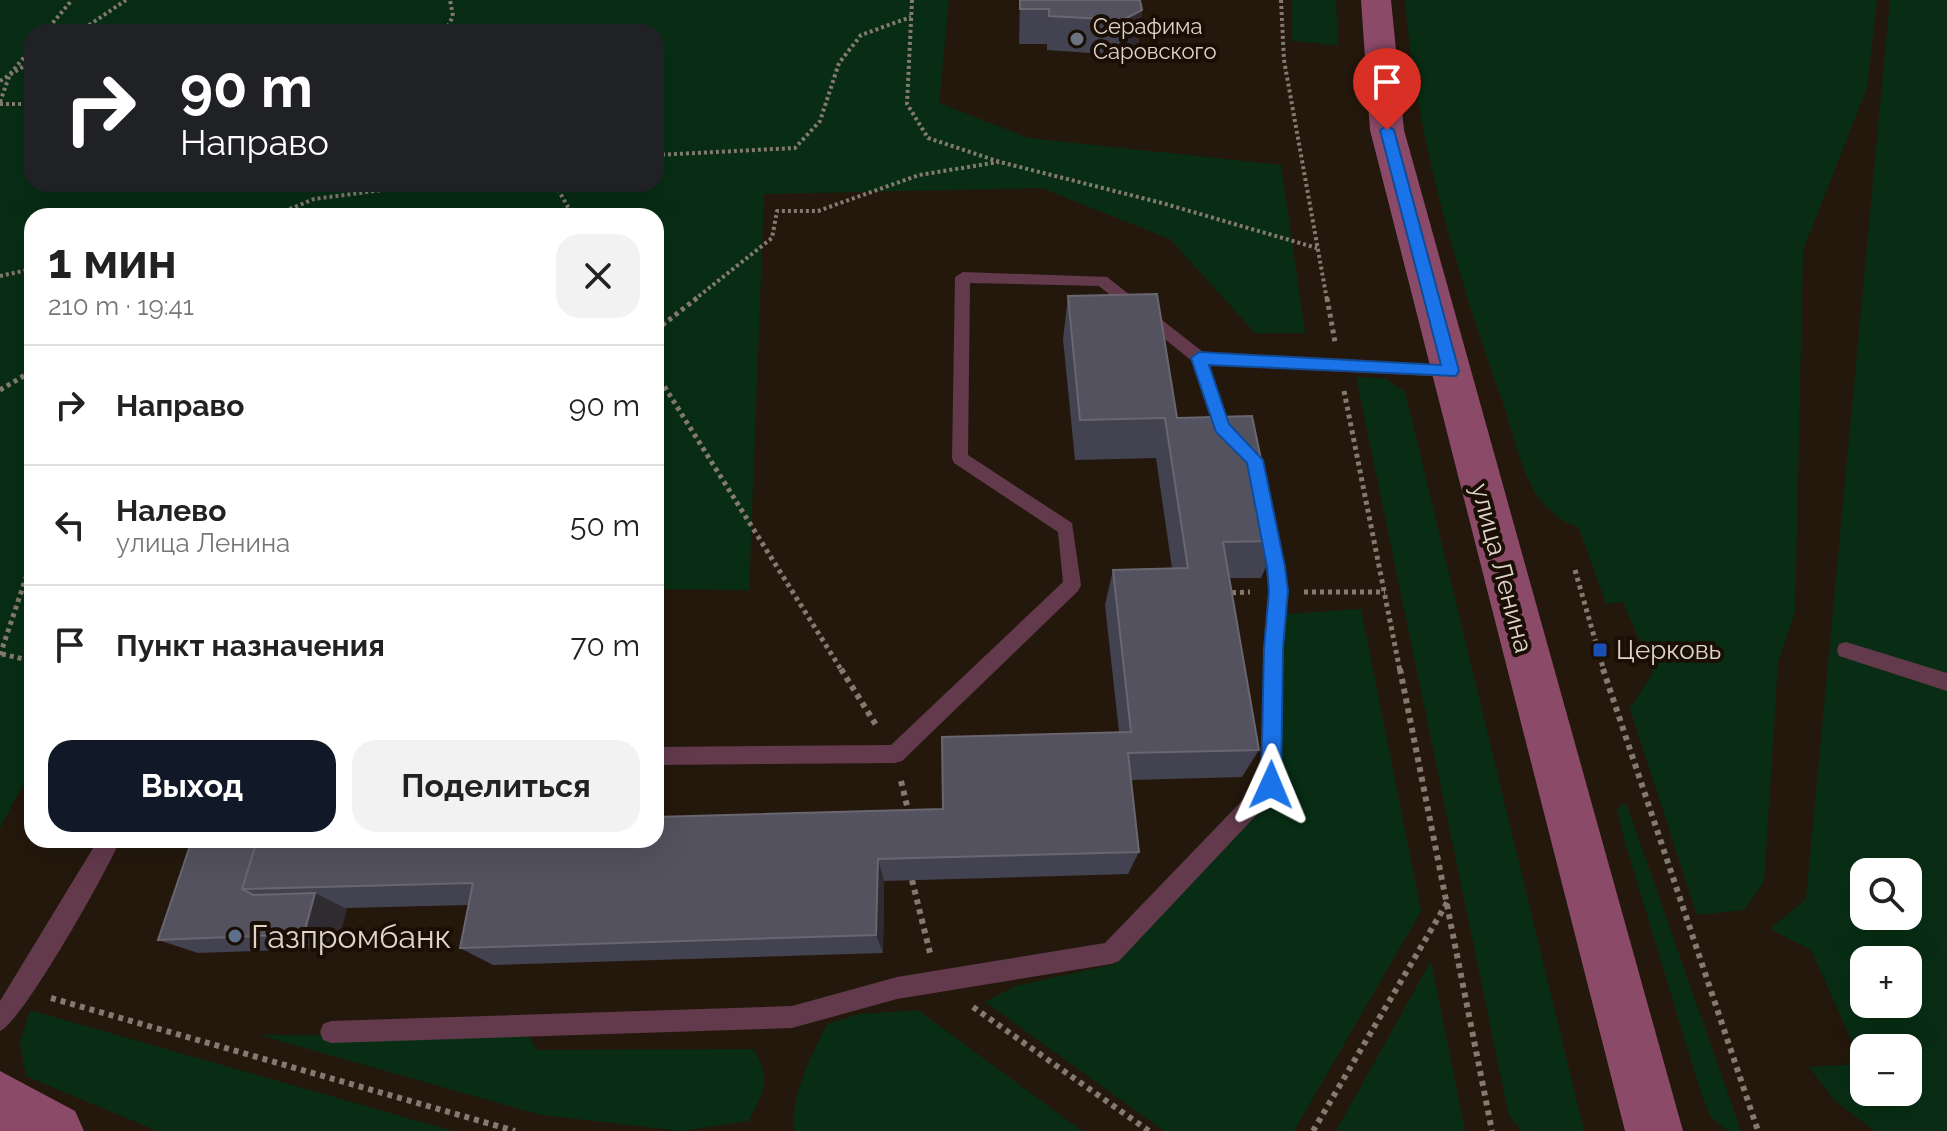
<!DOCTYPE html>
<html lang="ru">
<meta charset="utf-8">
<style>
:root{--surface:#fff;--page:#f2f2f2;--text:#222;--muted:#767676;--line:#e0e0e0;--accent:#111827}
body{margin:0;font-family:Raleway,sans-serif;background:var(--page);color:var(--text);height:100vh;display:flex;flex-direction:column;font-size:30px;white-space:nowrap}
*{box-sizing:border-box;margin:0}
p{font-size:26px;color:var(--muted)}
.icon{flex:none;width:44px;height:44px;fill:none;stroke:currentColor;stroke-width:2;stroke-linecap:round;stroke-linejoin:round}
.map{position:relative;flex:1;overflow:hidden}
.side{position:absolute;left:24px;top:208px;width:640px;height:640px;display:flex;flex-direction:column;background:var(--surface);border-radius:24px;box-shadow:0 8px 32px #0002}
.side>*{flex:none}
.guide{position:absolute;left:24px;top:24px;width:640px;height:168px;border-radius:24px;box-shadow:0 8px 32px #0002;background:#202124;color:#fff;overflow:hidden}
.controls{position:absolute;left:1850px;top:858px;display:grid;gap:16px}
.controls a{display:grid;place-items:center;width:72px;height:72px;border-radius:16px;background:var(--surface);box-shadow:0 8px 32px #0002;font-size:40px}
.pin{position:absolute;display:grid;place-items:center;width:68px;height:68px;color:#fff;margin:-82px -34px;border-radius:50% 50% 50% 0;rotate:-45deg;box-shadow:0 0 8px #0007}
.pin .icon{rotate:45deg}
.me{position:absolute;width:88px;margin:-44px;rotate:1deg;stroke-linejoin:round;filter:drop-shadow(0 0 6px #0008)}
.turn{display:flex;align-items:center;gap:28px;height:168px;padding:0 24px;font-size:36px}
.turn .icon{width:104px;height:104px;stroke-width:2.5}
.turn b{display:block;font-size:56px;line-height:68px}
.round{display:grid;place-items:center;flex:none;width:84px;height:84px;border-radius:24px;background:var(--page)}
.head{display:flex;align-items:center;justify-content:space-between;height:136px;padding:0 24px}
h1{font-size:48px;font-weight:700;line-height:60px}
.primary-button{display:flex;gap:16px;margin-top:auto;padding:16px 24px}
.primary-button a{flex:1;height:92px;border-radius:24px;background:var(--accent);color:#fff;font-size:32px;font-weight:700;line-height:92px;text-align:center}
.primary-button a+a{background:var(--page);color:var(--text)}
ul{padding:0;list-style:none}
li{display:flex;align-items:center;gap:24px;height:120px;padding:0 24px;border-top:2px solid var(--line)}
li div{flex:1}
li b{display:block;font-size:30px}
li em{font-style:normal}
.map>svg:first-child{display:block}
</style>
<div class="map">
<svg width="1947" height="1131" viewBox="0 0 1947 1131">
<rect width="100%" height="100%" fill="#24180c"/>
<g fill="#082d14" fill-rule="evenodd">
<path d="M0 0H949L939 103 1028 138 1281 165 1305 333H1255L1170 239 1041 188 764 194 749 590 656 589V216H32V767L0 829ZM32 32H656V184H32Z"/>
<polygon points="1292,0 1336,0 1338,45 1292,41"/>
<path d="M1405 0H1877L1867 88 1803 250 1795 612 1778 663 1764 882 1744 910 1697 915 1630 709 1653 672 1623 602 1606 604 1579 528C1561 521 1548 511 1537 495 1520 469 1513 432 1503 403 1457 274 1416 137 1405 0Z"/>
<path d="M1890 0H1947V1131H1875L1835 1101 1809 1067 1862 1064 1811 950 1770 929 1806 899ZM1864 872H1908V916H1864ZM1864 960H1908V1004H1864ZM1864 1048H1908V1092H1864Z"/>
<polygon points="1356,377 1386,379 1405,392 1584,1131 1522,1131 1509,1116"/>
<polygon points="1361,609 1421,911 1294,1131 1164,1131 985,1002 1015,986 1115,964 1279,787 1285,614"/>
<polygon points="1626,803 1741,1131 1728,1131 1711,1117 1702,1096 1624,839 1617,809"/>
<polygon points="1431,961 1465,1131 1336,1131"/>
<polygon points="30,1010 453,1131 157,1131 26,1076 20,1043"/>
<path d="M918 1010 1082 1131H794C791 1093 811 1057 827 1024L859 1014Z"/>
<path d="M259 1035 529 1037 537 1050 753 1049C773 1079 763 1091 749 1121L682 1131 541 1115Z"/>
</g>
<g fill="none" stroke-linecap="round" stroke-linejoin="round">
<g stroke="#847a70" stroke-width="4" stroke-dasharray="3 3" stroke-linecap="butt">
<polyline points="912,0 907,104 928,138 1000,162 1162,203 1317,248"/>
<polyline points="1281,0 1284,60 1327,300"/>
<polyline points="45,32 72,0"/>
<polyline points="79,32 126,0"/>
<polyline points="445,32 453,16 450,0"/>
<polyline points="0,81 32,61"/>
<polyline points="0,102 10,74 32,48"/>
<polyline points="0,104 32,104"/>
<polyline points="656,155 795,148 820,121 839,63 861,35 911,17"/>
<polyline points="555,184 573,216"/>
<polyline points="273,216 314,199 428,184"/>
<polyline points="0,276 32,269"/>
<polyline points="694,300 772,238 777,211 818,211 919,175 999,162"/>
</g>
<g stroke="#847a70" stroke-width="5" stroke-dasharray="4 4" stroke-linecap="butt">
<polyline points="1327,298 1335,342"/>
<polyline points="656,330 697,298"/>
<polyline points="656,373 842,671"/>
<polyline points="0,390 32,371"/>
<polyline points="1344,391 1400,671"/>
<polyline points="1575,570 1604,671"/>
<polyline points="1304,592 1385,592"/>
<polyline points="1224,593 1250,592"/>
<polyline points="2,654 32,661"/>
<polyline points="0,655 32,560"/>
</g>
<g stroke="#847a70" stroke-width="6" stroke-dasharray="5 5" stroke-linecap="butt">
<polyline points="841,669 876,725"/>
<polyline points="1400,669 1492,1131"/>
<polyline points="1603,669 1758,1131"/>
<polyline points="901,781 909,814"/>
<polyline points="912,880 930,953"/>
<polyline points="51,998 515,1131"/>
<polyline points="973,1007 1149,1131"/>
<polyline points="1313,1131 1448,901"/>
</g>
<g fill="#633a4c" fill-rule="evenodd">
<polygon points="963,272 1107,277 1203,352 1450,365 1458,371 1450,377 1209,365 1229,424 1239,436 1231,443 1225,441 1214,427 1192,361 1099,286 970,283 968,455 1072,523 1081,585 1078,591 902,761 895,763 656,765 656,747 891,745 1063,582 1058,532 954,463 952,458 955,277"/>
<polygon points="1269,523 1275,525 1278,530 1288,591 1282,648 1281,785 1278,792 1119,961 1111,964 897,999 792,1028 331,1043 323,1040 320,1032 323,1024 331,1021 792,1006 897,977 1105,943 1261,781 1264,648 1270,591 1260,530 1263,525"/>
<polygon points="1846,642 1947,673 1947,691 1839,656 1837,650 1839,644"/>
<path d="M98 840H120C108 870 22 1022 0 1031V1001Z"/>
</g>
<g fill="#8b4a68" fill-rule="evenodd">
<polygon points="1361,0 1391,0 1404,130 1683,1131 1625,1131 1370,130"/>
<polygon points="0,1071 75,1111 84,1131 0,1131"/>
</g>
</g>
<g fill="#434251">
<polygon points="1020,0 1142,10 1138,45 1119,55 1047,50 1047,44 1019,44"/>
<polygon points="1068,296 1177,418 1278,541 1261,578 1229,578 1259,750 1242,777 1131,780 1139,852 1128,874 884,881 883,953 493,965 460,948 468,905 346,908 337,948 198,953 158,940 192,840 943,809 1119,732 1105,605 1113,570 1172,568 1156,458 1075,460 1063,339"/>
</g>
<g fill="#2f2b30">
<polygon points="1142,10 1138,45 1119,55 1123,20"/>
<polygon points="878,859 884,881 883,953 876,935"/>
<polygon points="315,893 347,909 337,948 304,934"/>
</g>
<g fill="#53525e" stroke="#696670" stroke-width="2">
<polygon points="1020,0 1140,0 1142,10 1123,20 1049,16 1049,9 1020,9"/>
<polygon points="1157,294 1177,418 1252,416 1278,541 1223,542 1259,750 1128,753 1139,852 878,859 876,935 460,948 473,883 242,889 257,840 656,840 656,817 943,809 942,737 1131,732 1113,570 1188,568 1165,418 1080,420 1068,296"/>
<polygon points="192,840 257,840 242,889 253,895 315,893 304,934 158,940"/>
</g>
<polygon fill="#1a73e8" stroke="#114b97" stroke-width="2" points="1387,126 1394,130 1459,371 1456,376 1209,365 1229,424 1263,460 1285,567 1288,591 1283,648 1281,785 1278,792 1271,795 1264,792 1261,785 1264,648 1269,591 1267,567 1247,463 1216,432 1191,358 1199,352 1441,365 1380,130"/>
<circle fill="#6b7280" stroke="#1b0f05" stroke-width="3" cx="1077" cy="39" r="8"/>
<rect fill="#1a4fb4" stroke="#1b0f05" stroke-width="3" x="1592" y="642" width="16" height="16" rx="4"/>
<circle fill="#5c6f8a" stroke="#1b0f05" stroke-width="3" cx="235" cy="936" r="8"/>
<g text-anchor="middle" dominant-baseline="central" stroke-width="8" stroke-linejoin="round" paint-order="stroke">
<g font-size="22" fill="#ddd4cc" stroke="#1b0f05" text-anchor="start">
<text x="1093" y="26">Серафима<tspan x="1093" dy="25">Саровского</tspan></text>
</g>
<g font-size="26" fill="#ddd4cc" stroke="#1b0f05">
<text transform="translate(1502 568) rotate(75)">улица Ленина</text>
</g>
<g font-size="26" fill="#ddd4cc" stroke="#1b0f05" text-anchor="start">
<text x="1616" y="650">Церковь</text>
</g>
<g font-size="32" fill="#ddd4cc" stroke="#1b0f05" text-anchor="start">
<text x="251" y="936">Газпромбанк</text>
</g>
</g>
</svg>
<div class="controls">
<a><svg class="icon" aria-label="search" viewBox="0 0 24 24"><circle cx="10" cy="10" r="6"/><path d="M15 15l6 6"/></svg></a>
<a>+</a>
<a>−</a>
</div>
<div class="pin" style="left:1387px;top:130px;background:#d93025"><svg class="icon" aria-label="arrive" viewBox="0 0 24 24"><path d="M6 21V4h12l-3 4 3 4H6"/></svg></div>
<svg class="me" style="left:1271px;top:785px" viewBox="-20 -20 40 40"><path d="M0-17L14 15 0 8-14 15z" fill="#1a73e8" stroke="#fff" stroke-width="4"/></svg>
<div class="guide">
<div class="turn"><svg class="icon" aria-label="right" viewBox="0 0 24 24"><path d="M7 20v-9h11M14 6l5 5-5 5"/></svg><div><b>90 m</b>Направо</div></div>
</div>
<section class="side">
<div class="head"><div><h1>1 мин</h1><p>210 m · 19:41</p></div><a class="round"><svg class="icon" aria-label="close" viewBox="0 0 24 24"><path d="M6 6l12 12M18 6L6 18"/></svg></a></div>
<ul>
<li><svg class="icon" aria-label="right" viewBox="0 0 24 24"><path d="M7 20v-9h11M14 6l5 5-5 5"/></svg><div><b>Направо</b></div><em>90 m</em></li>
<li><svg class="icon" aria-label="left" viewBox="0 0 24 24"><path d="M17 20v-9H6M10 6l-5 5 5 5"/></svg><div><b>Налево</b><p>улица Ленина</p></div><em>50 m</em></li>
<li><svg class="icon" aria-label="arrive" viewBox="0 0 24 24"><path d="M6 21V4h12l-3 4 3 4H6"/></svg><div><b>Пункт назначения</b></div><em>70 m</em></li>
</ul>
<div class="primary-button"><a>Выход</a><a>Поделиться</a></div>
</section>
</div>
